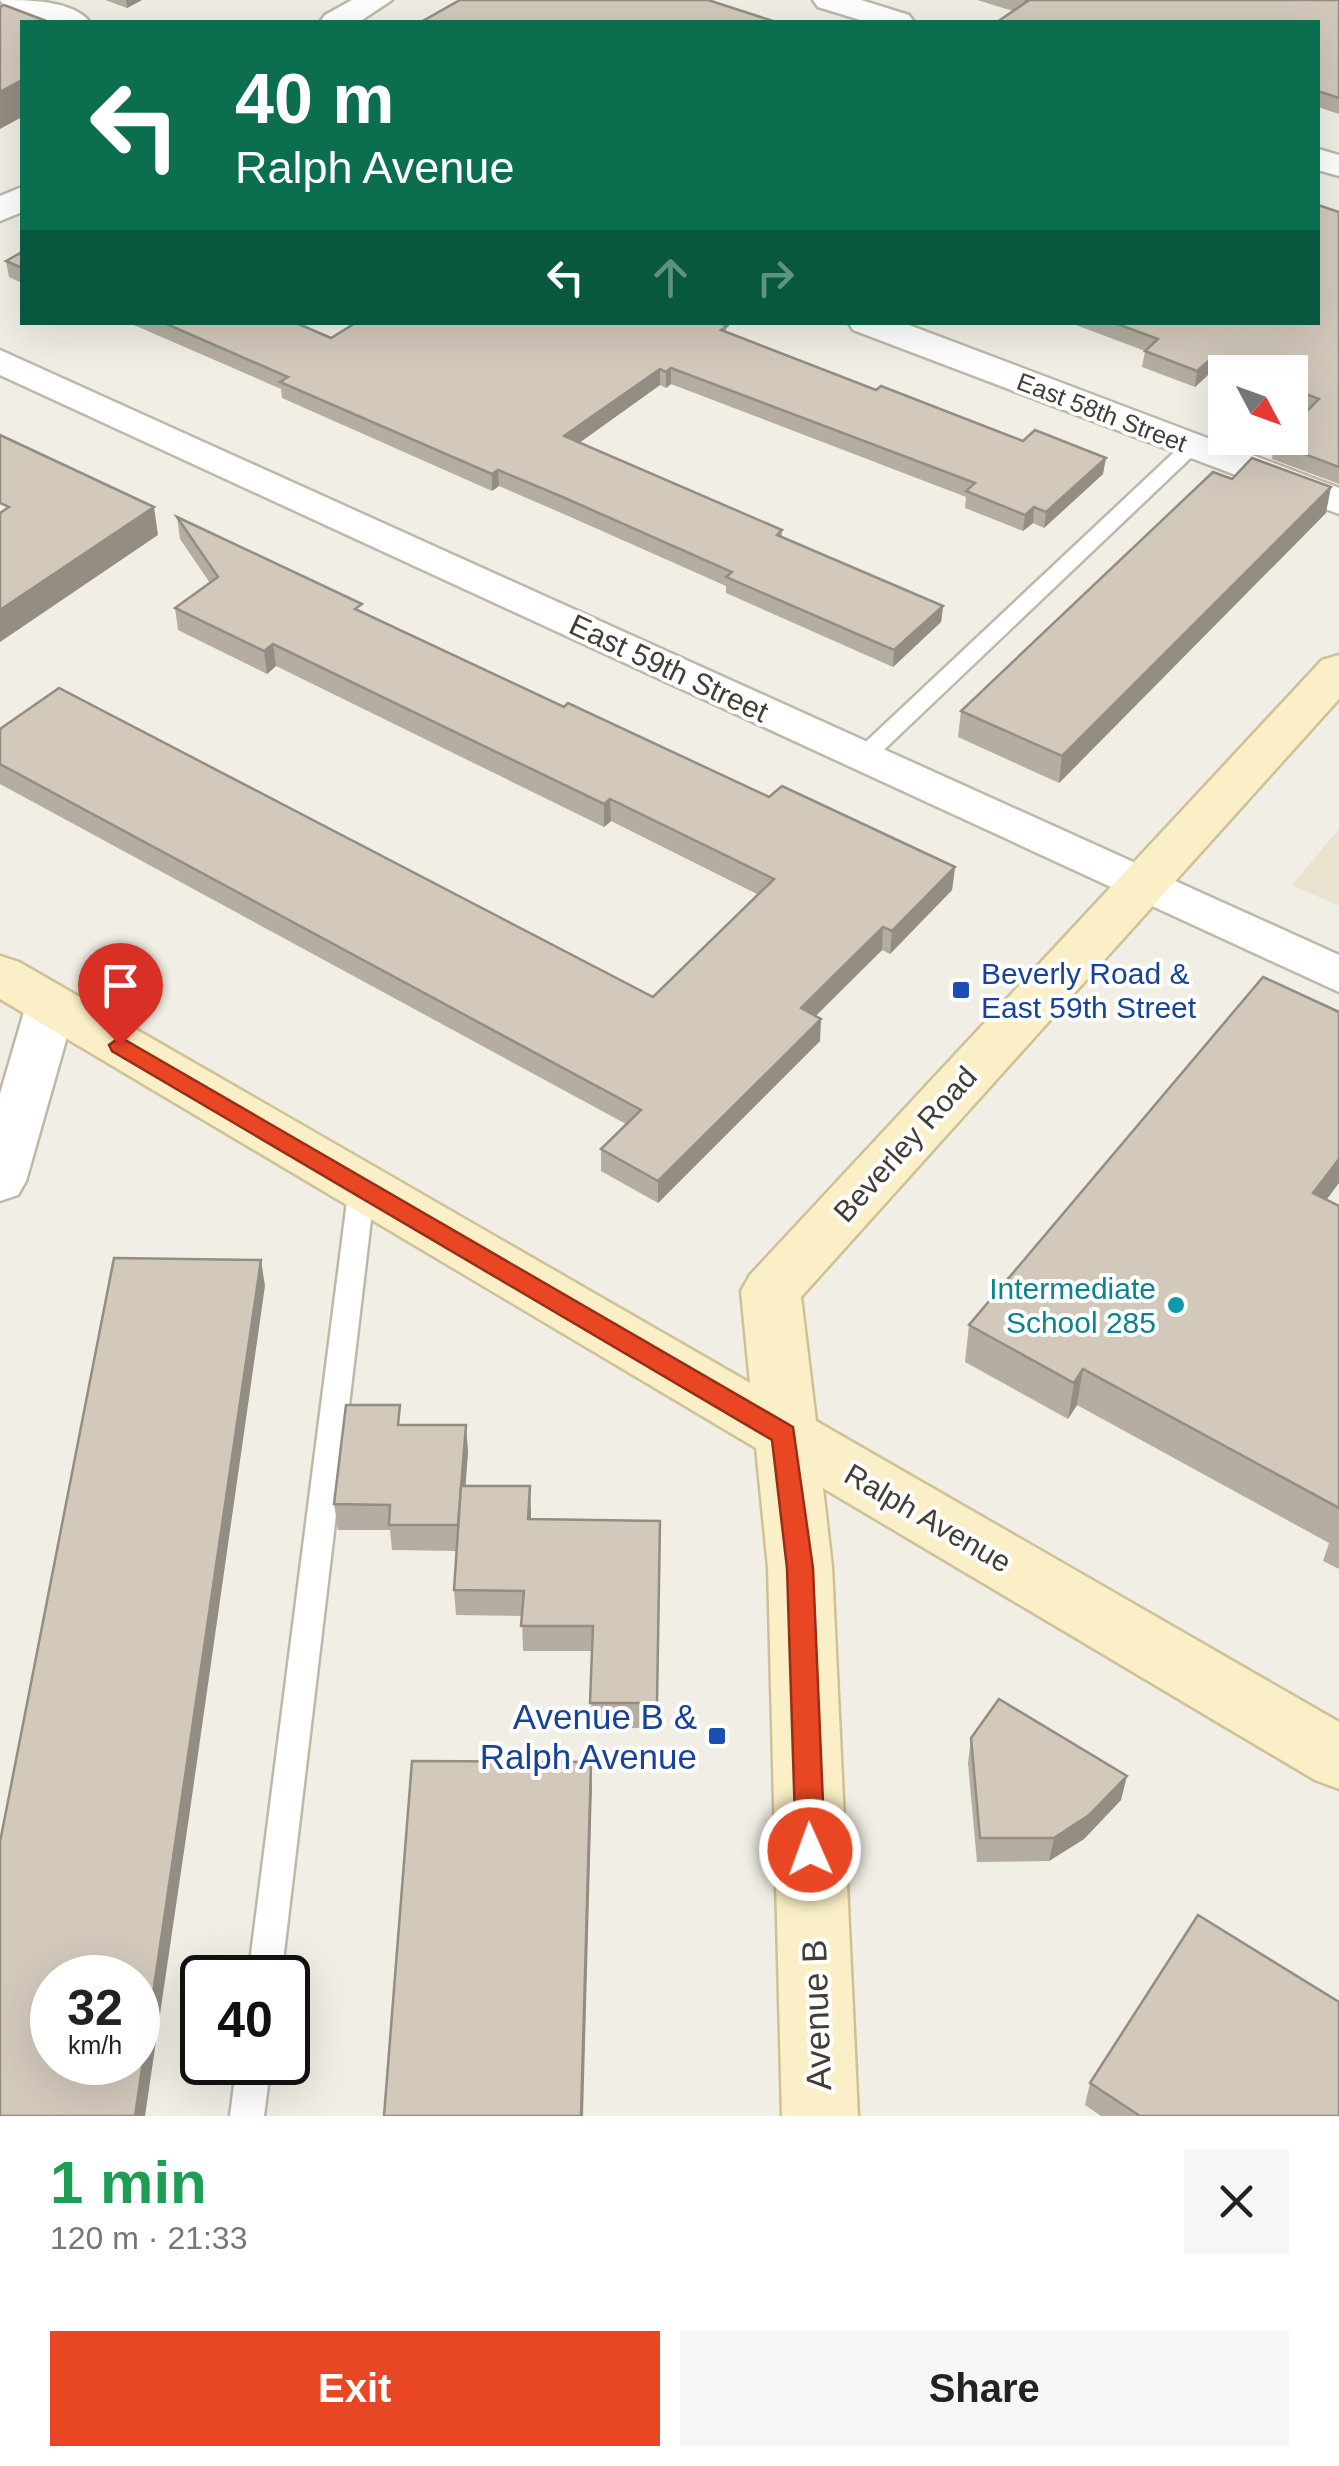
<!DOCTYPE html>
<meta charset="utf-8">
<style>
:root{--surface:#fff;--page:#f6f6f6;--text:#222;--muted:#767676;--accent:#e94723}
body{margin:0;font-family:Arial,sans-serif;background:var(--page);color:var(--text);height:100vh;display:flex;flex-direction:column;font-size:38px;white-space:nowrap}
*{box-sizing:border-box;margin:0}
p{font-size:32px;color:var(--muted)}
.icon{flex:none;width:55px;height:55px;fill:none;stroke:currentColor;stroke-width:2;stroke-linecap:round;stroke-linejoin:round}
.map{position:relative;height:2116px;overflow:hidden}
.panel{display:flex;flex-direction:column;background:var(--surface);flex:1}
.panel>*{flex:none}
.banner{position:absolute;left:20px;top:20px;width:1300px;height:305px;border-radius:0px;box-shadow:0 10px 40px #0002;background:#0b6e4f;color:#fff;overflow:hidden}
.needle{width:65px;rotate:131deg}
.fabs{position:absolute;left:1208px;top:355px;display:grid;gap:20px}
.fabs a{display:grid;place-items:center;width:100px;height:100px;border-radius:0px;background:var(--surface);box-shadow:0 10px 40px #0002;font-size:50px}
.speed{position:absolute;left:30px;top:1955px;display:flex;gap:20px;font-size:50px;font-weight:700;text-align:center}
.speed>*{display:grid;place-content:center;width:130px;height:130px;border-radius:50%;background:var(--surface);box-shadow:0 10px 40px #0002;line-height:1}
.speed small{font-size:25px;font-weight:400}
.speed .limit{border:5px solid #111;border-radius:15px;background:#fff;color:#111}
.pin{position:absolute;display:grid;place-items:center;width:85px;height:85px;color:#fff;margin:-102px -42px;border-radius:50% 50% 50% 0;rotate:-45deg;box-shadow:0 0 10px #0007}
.pin .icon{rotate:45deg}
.me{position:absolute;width:110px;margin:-55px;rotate:358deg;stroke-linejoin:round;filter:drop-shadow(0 0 8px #0008)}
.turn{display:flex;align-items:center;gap:35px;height:210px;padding:0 50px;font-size:45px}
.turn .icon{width:130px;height:130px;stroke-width:2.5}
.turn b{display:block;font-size:70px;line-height:85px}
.lanes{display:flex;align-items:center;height:95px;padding:0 50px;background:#0003;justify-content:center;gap:50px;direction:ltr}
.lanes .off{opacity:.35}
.round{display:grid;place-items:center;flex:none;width:105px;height:105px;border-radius:0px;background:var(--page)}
.headline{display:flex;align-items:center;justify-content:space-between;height:170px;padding:0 50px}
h1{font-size:60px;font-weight:700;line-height:75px;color:#1e9e55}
.cta{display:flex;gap:20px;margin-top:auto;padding:20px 50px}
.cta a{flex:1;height:115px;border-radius:0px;background:var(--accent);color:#fff;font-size:40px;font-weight:700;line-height:115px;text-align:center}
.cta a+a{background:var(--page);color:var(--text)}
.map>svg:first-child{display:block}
</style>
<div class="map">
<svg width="1339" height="2116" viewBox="0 0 1339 2116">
<rect width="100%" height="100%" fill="#f1eee5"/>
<polygon fill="#e9e3d0" points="1339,829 1339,906 1292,885"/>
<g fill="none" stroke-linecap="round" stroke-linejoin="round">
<g stroke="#beb8ab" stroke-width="5">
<g id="lane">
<polygon points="1192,440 1202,446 1199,450 871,762 855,762 852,757 855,752 1185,442"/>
<polygon points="362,1176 371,1179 375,1186 281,1978 248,1978 349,1186 353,1179"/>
<polygon points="237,2062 271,2062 264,2116 230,2116"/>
</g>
</g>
<g stroke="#beb8ab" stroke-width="5">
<g id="street">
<path d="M0 0C28 0 72 0 90 22 64 24 16 25 0 0Z"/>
<polygon points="352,0 392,0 359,22 320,22 325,15"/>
<polygon points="813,0 861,0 909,15 914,22 867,22 818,7"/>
<polygon points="1318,149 1339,155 1339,176 1318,170"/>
<polygon points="22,187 22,212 0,221 0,196"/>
<polygon points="848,322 901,322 1339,488 1339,514 853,330"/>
<polygon points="0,350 1339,955 1339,992 0,375"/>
<polygon points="51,988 68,993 76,1005 26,1181 18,1195 0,1201 0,1094 26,1005 34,993"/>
</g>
</g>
<g stroke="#cec197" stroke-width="5">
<polygon id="secondary" points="1339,655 1339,699 801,1297 816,1421 1339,1722 1339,1789 1315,1780 823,1488 832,1567 858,2116 782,2116 768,1567 756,1448 0,999 0,956 19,962 750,1383 741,1291 750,1275 1322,660"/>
</g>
<use href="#lane" fill="#fff" fill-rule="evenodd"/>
<use href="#street" fill="#fff" fill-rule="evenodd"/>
<use href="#secondary" fill="#faefc6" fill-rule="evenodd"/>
</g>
<g fill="#b5ada1">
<polygon points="105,0 142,0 127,8"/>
<polygon points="977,0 1339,0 1339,114 1318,107 1318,22 997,22 1013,11"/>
<polygon points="1339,212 1339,484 1272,459 1275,443 1306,411 1290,405 1290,372 1225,372 1225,380 1209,374 1195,387 1142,367 1145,351 1068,322 1318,322"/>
<polygon points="22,252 22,283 9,277 6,261"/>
<polygon points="127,322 294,322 331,338 727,326 726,332 876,390 1103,474 1044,528 1033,523 1023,531 965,508 966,497 671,384 666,388 660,385 579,443 782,530 782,537 943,606 941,622 893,667 726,593 726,586 566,515 499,486 492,491 282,398 281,389"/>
<polygon points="1326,513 1059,783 958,737 961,711"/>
<polygon points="177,517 363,613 564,707 769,797 955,867 952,890 890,954 882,950 816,1016 820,1041 658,1203 601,1171 601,1149 626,1124 0,784 0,729 653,997 759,895 611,821 604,827 276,666 267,674 178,630 175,608 210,583 180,539"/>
<polygon points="1326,1200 1339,1206 1339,1569 1323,1561 1329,1543 1077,1405 1068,1419 965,1362 969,1325"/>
<polygon points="402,1425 468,1451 465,1486 531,1512 531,1519 660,1521 657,1728 591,1728 592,1651 523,1651 522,1616 456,1615 454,1590 457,1551 392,1550 390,1530 338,1530 334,1504"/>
<polygon points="971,1738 1121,1800 1084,1839 1049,1861 977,1862 968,1763"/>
<polygon points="1090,2083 1339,2116 1101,2116 1085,2105"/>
</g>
<g fill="#938d83">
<polygon points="126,0 142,0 127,8"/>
<polygon points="22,80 22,117 0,129 0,92"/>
<polygon points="1212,358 1209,374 1195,387 1197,371"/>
<polygon points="671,368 671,384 666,388 666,372"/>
<polygon points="660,369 660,385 565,453 564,436"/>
<polygon points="1106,458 1103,474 1044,528 1046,512"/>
<polygon points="498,470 499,486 492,491 492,474"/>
<polygon points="1331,487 1326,513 1059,783 1062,756"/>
<polygon points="154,507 158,535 0,642 0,610"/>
<polygon points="1034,507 1033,523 1023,531 1025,515"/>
<polygon points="943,606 941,622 893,667 894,650"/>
<polygon points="273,644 276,666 267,674 264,651"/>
<polygon points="610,799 611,821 604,827 604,804"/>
<polygon points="955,867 952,890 890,954 892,931"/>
<polygon points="883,927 882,950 800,1031 801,1008"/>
<polygon points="821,1019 820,1041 658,1203 658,1181"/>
<polygon points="1339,1159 1339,1183 1304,1230 1313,1193"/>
<polygon points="261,1260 265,1286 188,1824 145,2116 135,2116"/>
<polygon points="1083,1369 1077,1405 1068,1419 1074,1383"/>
<polygon points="466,1425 468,1451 461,1551 458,1525"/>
<polygon points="530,1486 531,1512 530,1545 528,1519"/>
<polygon points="591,1762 592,1786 583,2116 581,2116"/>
<polygon points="1127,1776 1121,1800 1084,1839 1049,1861 1054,1838"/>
</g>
<g fill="#d2c9bb" stroke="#938d83" stroke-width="2.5" fill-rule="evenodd">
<polygon points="460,0 708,0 776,22 421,22"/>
<polygon points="1025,0 1339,0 1339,98 1318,91 1318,22 1108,22 1104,21 1101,22 997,22 1028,1"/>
<polygon points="4,5 49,22 22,22 22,80 0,92 0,7"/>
<polygon points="1318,205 1339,212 1339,467 1275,443 1280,438 1290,438 1290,428 1319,399 1290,388 1290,372 1249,372 1212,358 1197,371 1145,351 1158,339 1112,322 1318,322"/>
<polygon points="22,252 22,268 6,261"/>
<polygon points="162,322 294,322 331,338 357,322 718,322 727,326 721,330 876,390 881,386 1023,441 1035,430 1106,458 1046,512 1034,507 1025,515 966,491 975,483 671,368 666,372 660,369 564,436 782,530 777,535 943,606 894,650 726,577 732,572 565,498 498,470 492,474 280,382 288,377"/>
<polygon points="0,435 154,507 0,610 0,513 9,507 0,503"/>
<polygon points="1252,458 1331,487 1062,756 961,711 1213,472 1232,479"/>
<polygon points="177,517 362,604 355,609 564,707 568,703 769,797 782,786 955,867 892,931 883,927 801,1008 821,1019 658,1181 601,1149 641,1110 0,764 0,729 59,688 653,997 774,879 610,799 604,804 273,644 264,651 175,608 218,577"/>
<polygon points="1263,977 1339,1012 1339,1159 1313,1193 1339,1206 1339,1508 1083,1369 1074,1383 969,1325"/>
<path d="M114 1258 261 1260 135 2116H0V1842ZM52 1978H138V2062H52Z"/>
<polygon points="346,1405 400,1405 398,1425 466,1425 458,1525 389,1525 390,1505 334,1504"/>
<polygon points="461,1486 530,1486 528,1519 660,1521 657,1703 590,1703 593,1626 521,1626 524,1591 454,1590"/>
<polygon points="999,1699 1127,1776 1089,1815 1054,1838 980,1838 971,1738"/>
<polygon points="412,1761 591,1762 581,2116 384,2116"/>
<polygon points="1198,1915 1339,2002 1339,2116 1140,2116 1090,2083"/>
</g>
<polygon fill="#e94723" stroke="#972e17" stroke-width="2.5" points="120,1037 793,1427 813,1568 825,1850 821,1860 810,1864 800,1860 796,1850 787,1568 772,1440 112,1051 109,1045"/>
<g fill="#1a4fb4" stroke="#fff" stroke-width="4">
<rect x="951" y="980" width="20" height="20" rx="5"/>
<rect x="707" y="1726" width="20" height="20" rx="5"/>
</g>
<circle fill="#0f9aa8" stroke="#fff" stroke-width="4" cx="1176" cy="1305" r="10"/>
<g text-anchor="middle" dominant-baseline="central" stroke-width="8" stroke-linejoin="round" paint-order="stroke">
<g font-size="25" fill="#433e35" stroke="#fff">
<text transform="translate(1102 412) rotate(21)">East 58th Street</text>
</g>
<g font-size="30" fill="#433e35" stroke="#fff">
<text transform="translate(669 668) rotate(25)">East 59th Street</text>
<text transform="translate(905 1144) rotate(-48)">Beverley Road</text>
<text transform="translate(928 1518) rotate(30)">Ralph Avenue</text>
</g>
<g font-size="30" fill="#164399" stroke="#fff" text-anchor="start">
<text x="981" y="973">Beverly Road &amp;<tspan x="981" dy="34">East 59th Street</tspan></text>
</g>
<g font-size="30" fill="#0d838f" stroke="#fff" text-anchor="end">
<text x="1156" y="1288">Intermediate<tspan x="1156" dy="34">School 285</tspan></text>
</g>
<g font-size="35" fill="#164399" stroke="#fff" text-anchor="end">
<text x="697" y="1716">Avenue B &amp;<tspan x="697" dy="40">Ralph Avenue</tspan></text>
</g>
<g font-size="35" fill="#433e35" stroke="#fff">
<text transform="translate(816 2015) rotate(-92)">Avenue B</text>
</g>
</g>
</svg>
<div class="fabs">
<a><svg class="needle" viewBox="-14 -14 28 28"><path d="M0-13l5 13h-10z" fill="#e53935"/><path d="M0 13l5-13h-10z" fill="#767676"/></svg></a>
</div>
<div class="speed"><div>32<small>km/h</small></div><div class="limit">40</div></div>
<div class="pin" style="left:120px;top:1045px;background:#d93025"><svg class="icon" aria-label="arrive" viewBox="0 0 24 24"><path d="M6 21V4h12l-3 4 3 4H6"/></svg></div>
<svg class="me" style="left:810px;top:1850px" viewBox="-20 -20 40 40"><circle r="17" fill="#e94723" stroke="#fff" stroke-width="3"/><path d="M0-11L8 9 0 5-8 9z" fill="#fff"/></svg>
<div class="banner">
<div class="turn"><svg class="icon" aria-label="left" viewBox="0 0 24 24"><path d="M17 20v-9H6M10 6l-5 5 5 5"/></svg><div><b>40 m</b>Ralph Avenue</div></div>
<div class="lanes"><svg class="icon" aria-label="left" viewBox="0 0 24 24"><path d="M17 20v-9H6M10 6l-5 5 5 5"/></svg><svg class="icon off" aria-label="ahead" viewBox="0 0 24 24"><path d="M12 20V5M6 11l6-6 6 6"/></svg><svg class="icon off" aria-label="right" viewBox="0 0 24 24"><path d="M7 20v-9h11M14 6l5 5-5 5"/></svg></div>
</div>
</div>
<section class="panel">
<div class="headline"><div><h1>1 min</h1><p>120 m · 21:33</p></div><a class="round"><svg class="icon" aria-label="close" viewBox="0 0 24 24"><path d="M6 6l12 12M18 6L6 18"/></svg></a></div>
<div class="cta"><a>Exit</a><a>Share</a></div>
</section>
